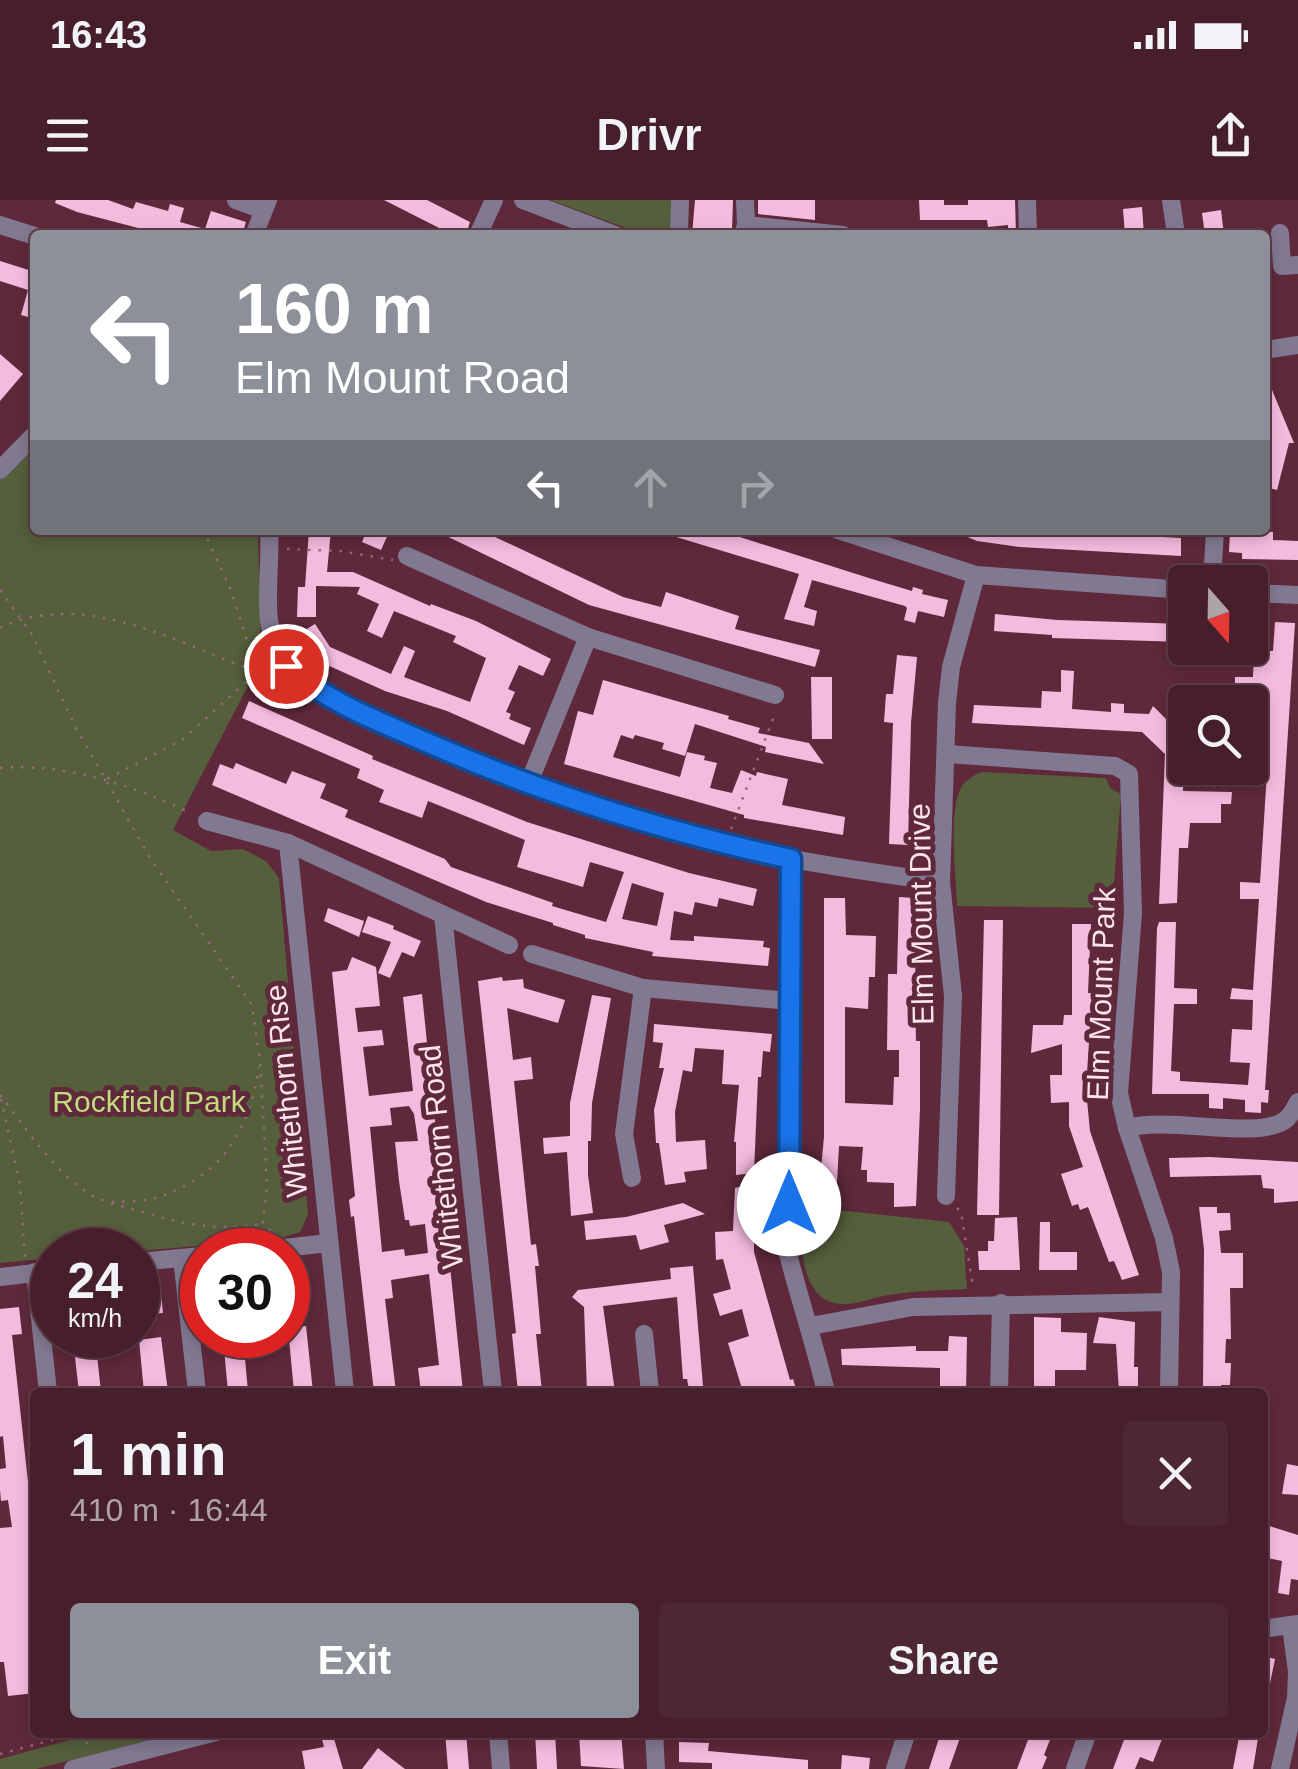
<!DOCTYPE html>
<meta charset="utf-8">
<style>
:root{--surface:#471f2c;--page:#4e2734;--text:#f1f3f6;--muted:#b0a2a9;--line:#5f3d48;--accent:#8c9099}
body{margin:0;font-family:Helvetica,sans-serif;background:var(--page);color:var(--text);height:100vh;display:flex;flex-direction:column;font-size:38px;white-space:nowrap}
*{box-sizing:border-box;margin:0}
p{font-size:32px;color:var(--muted)}
.icon{flex:none;width:55px;height:55px;fill:none;stroke:currentColor;stroke-width:2;stroke-linecap:round;stroke-linejoin:round}
.map{position:relative;flex:1;overflow:hidden}
.panel{position:absolute;left:30px;top:1188px;width:1238px;height:350px;display:flex;flex-direction:column;background:var(--surface);border-radius:10px;box-shadow:0 5px 15px #0003,0 0 0 2px var(--line)}
.panel>*{flex:none}
.banner{position:absolute;left:30px;top:30px;width:1240px;height:305px;border-radius:10px;box-shadow:0 5px 15px #0003,0 0 0 2px var(--line);background:#8c9099;color:#fff;overflow:hidden}
.needle{width:65px;rotate:160deg}
.fabs{position:absolute;left:1168px;top:365px;display:grid;gap:20px}
.fabs a{display:grid;place-items:center;width:100px;height:100px;border-radius:10px;background:var(--surface);box-shadow:0 5px 15px #0003,0 0 0 2px var(--line);font-size:50px}
.speed{position:absolute;left:30px;top:1028px;display:flex;gap:20px;font-size:50px;font-weight:700;text-align:center}
.speed>*{display:grid;place-content:center;width:130px;height:130px;border-radius:50%;background:var(--surface);box-shadow:0 5px 15px #0003,0 0 0 2px var(--line);line-height:1}
.speed small{font-size:25px;font-weight:400}
.speed .limit{border:15px solid #d22;background:#fff;color:#111}
.pin{position:absolute;display:grid;place-items:center;width:85px;height:85px;color:#fff;margin:-42px;border:5px solid #fff;border-radius:50%;box-shadow:0 2px 10px #0007}
.me{position:absolute;width:110px;margin:-55px;rotate:0deg;stroke-linejoin:round;filter:drop-shadow(0 0 8px #0008)}
.turn{display:flex;align-items:center;gap:35px;height:210px;padding:0 40px;font-size:45px}
.turn .icon{width:130px;height:130px;stroke-width:2.5}
.turn b{display:block;font-size:70px;line-height:85px}
.lanes{display:flex;align-items:center;height:95px;padding:0 40px;background:#0003;justify-content:center;gap:50px;direction:ltr}
.lanes .off{opacity:.35}
.round{display:grid;place-items:center;flex:none;width:105px;height:105px;border-radius:10px;background:var(--page)}
.summary{display:flex;align-items:center;justify-content:space-between;height:170px;padding:0 40px}
h1{font-size:60px;font-weight:800;line-height:75px}
.cta{display:flex;gap:20px;margin-top:auto;padding:20px 40px}
.cta a{flex:1;height:115px;border-radius:10px;background:var(--accent);color:#fff;font-size:40px;font-weight:800;line-height:115px;text-align:center}
.cta a+a{background:var(--page);color:var(--text)}
.status{display:flex;justify-content:space-between;align-items:center;height:70px;padding:0 50px;background:var(--surface);direction:ltr}
.status svg{height:28px;fill:currentColor}
header{display:flex;justify-content:space-between;align-items:center;height:130px;padding:0 40px;background:var(--surface);font-size:45px;font-weight:800}
.map>svg:first-child{display:block}
</style>
<div class="status"><b>16:43</b><svg viewBox="0 0 49 12"><path d="M0 12V9h3v3zM5 12V6h3v6zM10 12V3h3v9zM15 12V0h3v12zM26 1h20v11H26zM47 4h2v5h-2z"/></svg></div>
<header><svg class="icon" aria-label="menu" viewBox="0 0 24 24"><path d="M4 6h16M4 12h16M4 18h16"/></svg>Drivr<svg class="icon" aria-label="share" viewBox="0 0 24 24"><path d="M12 15V3M7 8l5-5 5 5M5 13v7h14v-7"/></svg></header>
<div class="map">
<svg width="1298" height="1569" viewBox="0 0 1298 1569">
<rect width="100%" height="100%" fill="#5f293b"/>
<g fill="#555f3b">
<polygon points="550,0 676,0 674,35 645,35"/>
<polygon points="35,242 35,330 258,330 261,461 173,630 211,651 243,649 266,661 279,678 308,1015 300,1032 278,1039 138,1051 52,1050 52,1058 0,1063 0,279"/>
<path d="M982 572 1106 578 1110 588 1121 594 1112 708 957 706C956 677 949 618 959 592 963 581 972 576 982 572Z"/>
<path d="M801 1006 949 1022 964 1046 967 1089C941 1090 914 1091 888 1095 874 1097 857 1105 842 1104 798 1103 800 1036 801 1006Z"/>
<polygon points="99,1532 176,1533 36,1569 0,1569 0,1559"/>
</g>
<g fill="#f5bbdf" fill-rule="evenodd">
<polygon points="56,0 108,0 133,9 136,2 168,11 170,4 184,8 180,22 205,29 211,11 246,22 242,35 165,35 77,12 55,3"/>
<polygon points="384,0 427,0 470,22 466,35 453,35"/>
<polygon points="695,0 733,0 732,30 710,28 710,35 692,35"/>
<polygon points="758,0 815,0 815,20 758,14"/>
<polygon points="919,0 944,0 944,5 968,5 968,0 1015,0 1016,35 1008,35 1008,25 988,27 987,20 920,20"/>
<polygon points="1142,7 1144,35 1125,35 1123,9"/>
<polygon points="1221,10 1224,35 1205,35 1202,13"/>
<polygon points="0,61 35,72 35,119 21,115 28,90 0,81"/>
<polygon points="0,154 23,174 0,201"/>
<polygon points="1265,173 1294,243 1289,243 1277,290 1265,287 1268,243 1265,232"/>
<polygon points="309,330 331,330 327,372 353,372 430,406 431,404 476,421 551,459 543,476 519,465 508,489 515,492 506,512 511,514 509,519 531,528 524,545 447,511 385,491 316,460 300,433 315,424 330,447 391,474 404,446 415,451 404,477 470,502 486,458 453,442 456,436 394,411 382,438 367,431 379,404 357,394 360,387 316,386 316,417 297,417 298,387 305,387"/>
<polygon points="367,330 390,330 381,350 362,342"/>
<polygon points="434,330 480,330 623,397 661,407 666,392 739,416 735,429 820,450 815,467 589,405"/>
<polygon points="663,330 718,330 872,379 912,391 913,387 923,390 922,394 948,400 944,417 918,411 915,423 904,420 907,408 905,406 812,380 804,407 817,411 814,426 784,419 799,374 663,333"/>
<polygon points="951,330 1025,330 1181,338 1181,356 1020,347 977,341"/>
<polygon points="1257,330 1273,332 1273,340 1298,341 1298,360 1242,359 1242,353 1229,352 1230,332 1257,333"/>
<polygon points="995,414 1057,420 1185,424 1185,442 1052,438 1052,435 994,431"/>
<polygon points="1275,422 1295,423 1265,890 1269,890 1268,903 1261,902 1261,913 1245,912 1245,900 1223,898 1223,909 1209,908 1209,894 1152,894 1157,728 1159,722 1176,722 1174,788 1197,789 1197,804 1174,804 1171,871 1180,872 1180,881 1248,885 1250,863 1230,862 1232,829 1252,830 1253,800 1230,799 1232,788 1253,790 1259,699 1240,699 1240,682 1260,683 1268,556 1250,556 1250,493 1235,492 1235,477 1253,477 1254,450 1273,451"/>
<polygon points="897,455 917,457 911,523 908,645 889,644 893,523 884,522 886,494 893,494"/>
<polygon points="1061,470 1074,471 1072,509 1111,512 1111,503 1124,504 1124,513 1149,514 1153,506 1177,530 1185,522 1183,591 1232,592 1231,604 1221,604 1221,623 1190,623 1188,648 1179,648 1177,703 1159,704 1165,554 1142,532 972,523 974,505 1041,508 1042,491 1061,492"/>
<polygon points="811,477 832,477 832,539 812,539"/>
<polygon points="603,480 729,516 728,519 760,528 758,533 809,543 824,564 765,552 766,547 695,524 685,556 662,549 664,543 635,535 633,539 621,535 613,557 680,577 687,552 705,556 704,560 717,563 710,588 732,593 741,570 756,576 757,572 788,579 782,605 845,617 843,635 744,618 744,615 564,564 578,511 593,515"/>
<path d="M249 501 373 556 372 559 527 622 689 673 757 689 753 706 719 698 717 707 695 702 692 715 674 711 670 740 694 741V736L764 741 763 747 770 748 768 766 652 756 653 752 585 738V735L553 725V723L486 702 212 585 220 564 233 569 236 563 286 584 292 571 326 584 320 598 348 610 345 617 445 659 451 667 553 703 552 706 606 722 624 672 590 662 583 687 517 667 525 640 428 601 422 618 379 602 384 590 357 578 360 569 242 518ZM632 683 664 693 657 726 622 719Z"/>
<polygon points="899,697 915,698 913,739 916,739 915,789 916,841 920,841 920,909 916,1006 894,1007 894,983 867,982 867,970 861,970 863,947 839,946 836,1000 818,1000 824,937 824,698 845,698 846,735 876,736 875,777 869,777 868,809 845,807 845,903 893,905 894,877 899,877 899,850 887,850 888,774 897,774"/>
<polygon points="328,708 364,721 359,737 324,721"/>
<polygon points="368,716 394,726 393,729 421,741 414,757 402,752 390,778 378,773 391,742 362,732"/>
<polygon points="984,720 1003,720 999,1015 977,1015"/>
<polygon points="1072,724 1091,724 1088,793 1092,793 1086,890 1090,931 1139,1075 1122,1080 1114,1061 1109,1062 1088,1007 1080,1010 1078,1004 1072,1006 1061,974 1083,967 1069,926 1069,902 1051,903 1050,875 1062,875 1062,844 1031,853 1033,825 1063,825 1064,815 1072,815"/>
<path d="M352 757 376 767 380 806 355 808 358 832 382 830 384 845 363 847 369 896 413 891 403 797 422 794 463 1192H421L418 1168 439 1165 429 1074 391 1080 393 1098 385 1099 396 1192H374L354 1016 351 1017 349 1000 355 996 332 772 347 770ZM409 906 414 914 418 941 395 942 399 981 405 1020H409L410 1026 425 1024 428 1053 405 1056 404 1049 382 1052 370 927 392 925 390 908Z"/>
<polygon points="502,777 503,781 523,779 524,788 565,800 558,823 507,808 513,860 531,857 533,879 514,881 531,1045 536,1044 539,1066 535,1066 541,1134 536,1134 542,1192 518,1192 512,1134 516,1133 478,781"/>
<polygon points="592,795 611,798 592,903 591,941 588,941 588,975 593,1013 571,1016 567,952 544,954 543,938 570,936 570,903"/>
<polygon points="654,824 772,834 770,852 763,851 761,877 758,877 754,973 736,975 736,942 734,942 739,885 722,884 724,850 695,848 692,872 683,870 675,912 676,942 705,940 707,969 684,972 686,982 665,985 659,943 656,943 654,910 664,868 659,868 663,843 653,842"/>
<polygon points="1210,957 1298,962 1298,1001 1274,1003 1274,989 1263,988 1261,975 1170,977 1169,958"/>
<polygon points="754,983 754,1052 790,1180 793,1179 797,1192 743,1192 728,1143 749,1136 742,1109 720,1116 713,1094 731,1089 723,1059 716,1060 715,1032 733,1031 735,988"/>
<polygon points="683,1003 705,1014 664,1025 669,1042 640,1050 636,1035 586,1040 584,1021 626,1017"/>
<polygon points="1199,1007 1217,1007 1217,1013 1230,1013 1231,1030 1219,1031 1221,1053 1243,1053 1243,1088 1230,1088 1231,1139 1226,1139 1225,1163 1231,1163 1230,1185 1221,1185 1222,1192 1203,1192 1204,1049"/>
<polygon points="1017,1017 1020,1070 979,1070 978,1051 988,1051 988,1041 994,1041 995,1018"/>
<polygon points="1040,1022 1050,1022 1050,1052 1077,1052 1077,1070 1039,1070"/>
<polygon points="693,1066 703,1186 689,1189 687,1179 683,1179 677,1097 603,1106 615,1192 587,1192 584,1107 572,1097 578,1090 671,1079 670,1068"/>
<polygon points="161,1093 163,1113 138,1115 138,1095"/>
<polygon points="19,1107 22,1134 12,1135 35,1346 35,1493 8,1496 4,1462 0,1462 0,1328 12,1327 8,1300 1,1301 0,1290 0,1269 6,1268 3,1236 0,1237 0,1109"/>
<polygon points="1034,1117 1061,1118 1061,1132 1087,1133 1086,1170 1055,1170 1055,1192 1034,1192"/>
<polygon points="1099,1117 1135,1122 1134,1167 1138,1167 1138,1192 1119,1192 1116,1144 1093,1143"/>
<polygon points="306,1126 313,1192 294,1192 288,1128"/>
<polygon points="243,1136 248,1192 228,1192 223,1138"/>
<polygon points="949,1136 967,1137 966,1192 940,1192 940,1168 842,1165 841,1149 916,1146 916,1151 948,1151"/>
<polygon points="161,1137 168,1192 144,1192 139,1140"/>
<polygon points="96,1146 101,1192 79,1192 74,1149"/>
<polygon points="1287,1264 1298,1266 1298,1295 1282,1294"/>
<polygon points="1266,1325 1298,1335 1298,1380 1291,1379 1289,1395 1278,1393 1282,1361 1262,1357 1262,1330"/>
<polygon points="1262,1456 1275,1459 1268,1493 1262,1493"/>
<polygon points="320,1532 332,1532 343,1569 305,1569 302,1551 324,1547"/>
<polygon points="445,1532 466,1532 469,1569 448,1569"/>
<polygon points="535,1532 555,1532 557,1569 537,1569"/>
<polygon points="579,1532 592,1532 592,1536 621,1532 624,1569 581,1566"/>
<polygon points="941,1532 962,1532 949,1569 929,1569"/>
<polygon points="1031,1532 1053,1532 1044,1555 1047,1557 1042,1569 1017,1569"/>
<polygon points="1127,1532 1146,1532 1162,1539 1153,1562 1140,1557 1135,1569 1113,1569"/>
<polygon points="1240,1532 1259,1532 1253,1569 1233,1569"/>
<polygon points="679,1542 709,1543 708,1551 808,1560 808,1569 712,1569 712,1563 679,1562"/>
<polygon points="378,1548 388,1556 405,1569 362,1569"/>
<polygon points="842,1555 870,1558 869,1569 841,1569"/>
</g>
<g fill="none" stroke-linecap="round" stroke-linejoin="round">
<g stroke="#956a78" stroke-width="2.5" stroke-dasharray="2.5 8" stroke-linecap="butt">
<polyline points="203,330 231,390 257,472 267,467"/>
<polyline points="287,349 340,351 393,360"/>
<polyline points="0,390 31,433 75,526 150,658 252,805 260,861 265,946 267,986 263,1023 272,1032"/>
<path d="M0 428C82 388 179 443 257 472L182 540 107 579"/>
<path d="M0 568C67 563 131 585 191 613"/>
<polyline points="731,629 776,511"/>
<path d="M0 895C25 926 50 966 82 989 96 1000 115 1004 132 1009 177 1023 215 1032 262 1024"/>
<polyline points="1,899 20,984 25,1059"/>
<path d="M112 1002C127 1001 145 1002 159 997 223 975 249 931 259 867"/>
<polyline points="957,1008 961,1012 973,1087"/>
<polyline points="84,1532 89,1550"/>
<polyline points="0,1554 82,1532"/>
</g>
<g stroke="#817991" stroke-width="18">
<polyline points="236,0 263,10"/>
<polyline points="523,0 615,35"/>
<polyline points="1027,0 1028,35"/>
<polyline points="1171,0 1176,35"/>
<polyline points="0,25 35,36"/>
<polyline points="746,25 843,35"/>
<polyline points="1280,33 1282,66 1298,65"/>
<polyline points="254,35 268,0"/>
<polyline points="478,35 494,0"/>
<polyline points="679,35 680,0"/>
<polyline points="743,35 746,25 745,0"/>
<polyline points="1265,150 1298,145"/>
<polyline points="0,270 35,234"/>
<path d="M269 330C272 374 258 426 284 463 309 498 364 515 402 531 492 571 584 608 680 634 765 657 854 670 941 682"/>
<polyline points="838,330 976,375 1185,390"/>
<polyline points="407,356 588,437 775,495"/>
<polyline points="1212,382 1215,330"/>
<polyline points="1250,393 1298,395"/>
<polyline points="947,554 1115,566 1129,574 1133,713 1119,893 1127,928 1164,1038 1171,1072 1169,1192"/>
<polyline points="528,585 588,437"/>
<polyline points="207,621 288,643 509,745"/>
<polyline points="288,643 345,1192"/>
<path d="M791 659 788 1054C800 1101 815 1145 826 1192"/>
<polyline points="443,715 493,1192"/>
<polyline points="532,754 643,788 790,801"/>
<path d="M1127 928C1169 916 1254 940 1284 921 1290 917 1295 908 1298 902"/>
<polyline points="632,978 624,934 643,788"/>
<polyline points="946,996 953,796 941,682 947,503 951,467 976,375"/>
<polyline points="267,1050 328,1043"/>
<polyline points="182,1058 197,1192"/>
<polyline points="138,1062 202,1056"/>
<polyline points="35,1072 48,1192"/>
<polyline points="0,1077 52,1071"/>
<polyline points="811,1126 913,1107 1170,1102"/>
<polyline points="644,1134 650,1192"/>
<polyline points="999,1192 1001,1103"/>
<polyline points="1262,1429 1298,1424"/>
<polyline points="498,1532 501,1569"/>
<polyline points="654,1532 656,1569"/>
<polyline points="73,1569 216,1532"/>
<polyline points="895,1569 907,1532"/>
<polyline points="1075,1569 1088,1532"/>
<polyline points="1280,1569 1296,1498 1297,1472 1291,1425"/>
</g>
</g>
<g fill="none" stroke-linecap="round" stroke-linejoin="round">
<g stroke="#114b97" stroke-width="25">
<path id="route" d="M286 466C327 502 377 521 426 542 544 594 665 632 791 659L789 1004"/>
</g>
<use href="#route" stroke="#1a73e8" stroke-width="18"/>
</g>
<g text-anchor="middle" dominant-baseline="central" stroke-width="10" stroke-linejoin="round" paint-order="stroke">
<g font-size="30" fill="#fbe5ea" stroke="#5f293b">
<text transform="translate(921 714) rotate(-91)">Elm Mount Drive</text>
<text transform="translate(1101 794) rotate(-88)">Elm Mount Park</text>
<text transform="translate(286 891) rotate(-96)">Whitethorn Rise</text>
<text transform="translate(441 957) rotate(-96)">Whitethorn Road</text>
</g>
<g font-size="30" fill="#c2db7e" stroke="#5f293b">
<text x="149" y="901">Rockfield Park</text>
</g>
</g>
</svg>
<div class="fabs">
<a><svg class="needle" viewBox="-14 -14 28 28"><path d="M0-13l5 13h-10z" fill="#e53935"/><path d="M0 13l5-13h-10z" fill="#b0a2a9"/></svg></a>
<a><svg class="icon" aria-label="search" viewBox="0 0 24 24"><circle cx="10" cy="10" r="6"/><path d="M15 15l6 6"/></svg></a>
</div>
<div class="speed"><div>24<small>km/h</small></div><div class="limit">30</div></div>
<div class="pin" style="left:286px;top:466px;background:#d93025"><svg class="icon" aria-label="arrive" viewBox="0 0 24 24"><path d="M6 21V4h12l-3 4 3 4H6"/></svg></div>
<svg class="me" style="left:789px;top:1004px" viewBox="-20 -20 40 40"><circle r="19" fill="#fff"/><path d="M0-13L10 11 0 6-10 11z" fill="#1a73e8"/></svg>
<div class="banner">
<div class="turn"><svg class="icon" aria-label="left" viewBox="0 0 24 24"><path d="M17 20v-9H6M10 6l-5 5 5 5"/></svg><div><b>160 m</b>Elm Mount Road</div></div>
<div class="lanes"><svg class="icon" aria-label="left" viewBox="0 0 24 24"><path d="M17 20v-9H6M10 6l-5 5 5 5"/></svg><svg class="icon off" aria-label="ahead" viewBox="0 0 24 24"><path d="M12 20V5M6 11l6-6 6 6"/></svg><svg class="icon off" aria-label="right" viewBox="0 0 24 24"><path d="M7 20v-9h11M14 6l5 5-5 5"/></svg></div>
</div>
<section class="panel">
<div class="summary"><div><h1>1 min</h1><p>410 m · 16:44</p></div><a class="round"><svg class="icon" aria-label="close" viewBox="0 0 24 24"><path d="M6 6l12 12M18 6L6 18"/></svg></a></div>
<div class="cta"><a>Exit</a><a>Share</a></div>
</section>
</div>
